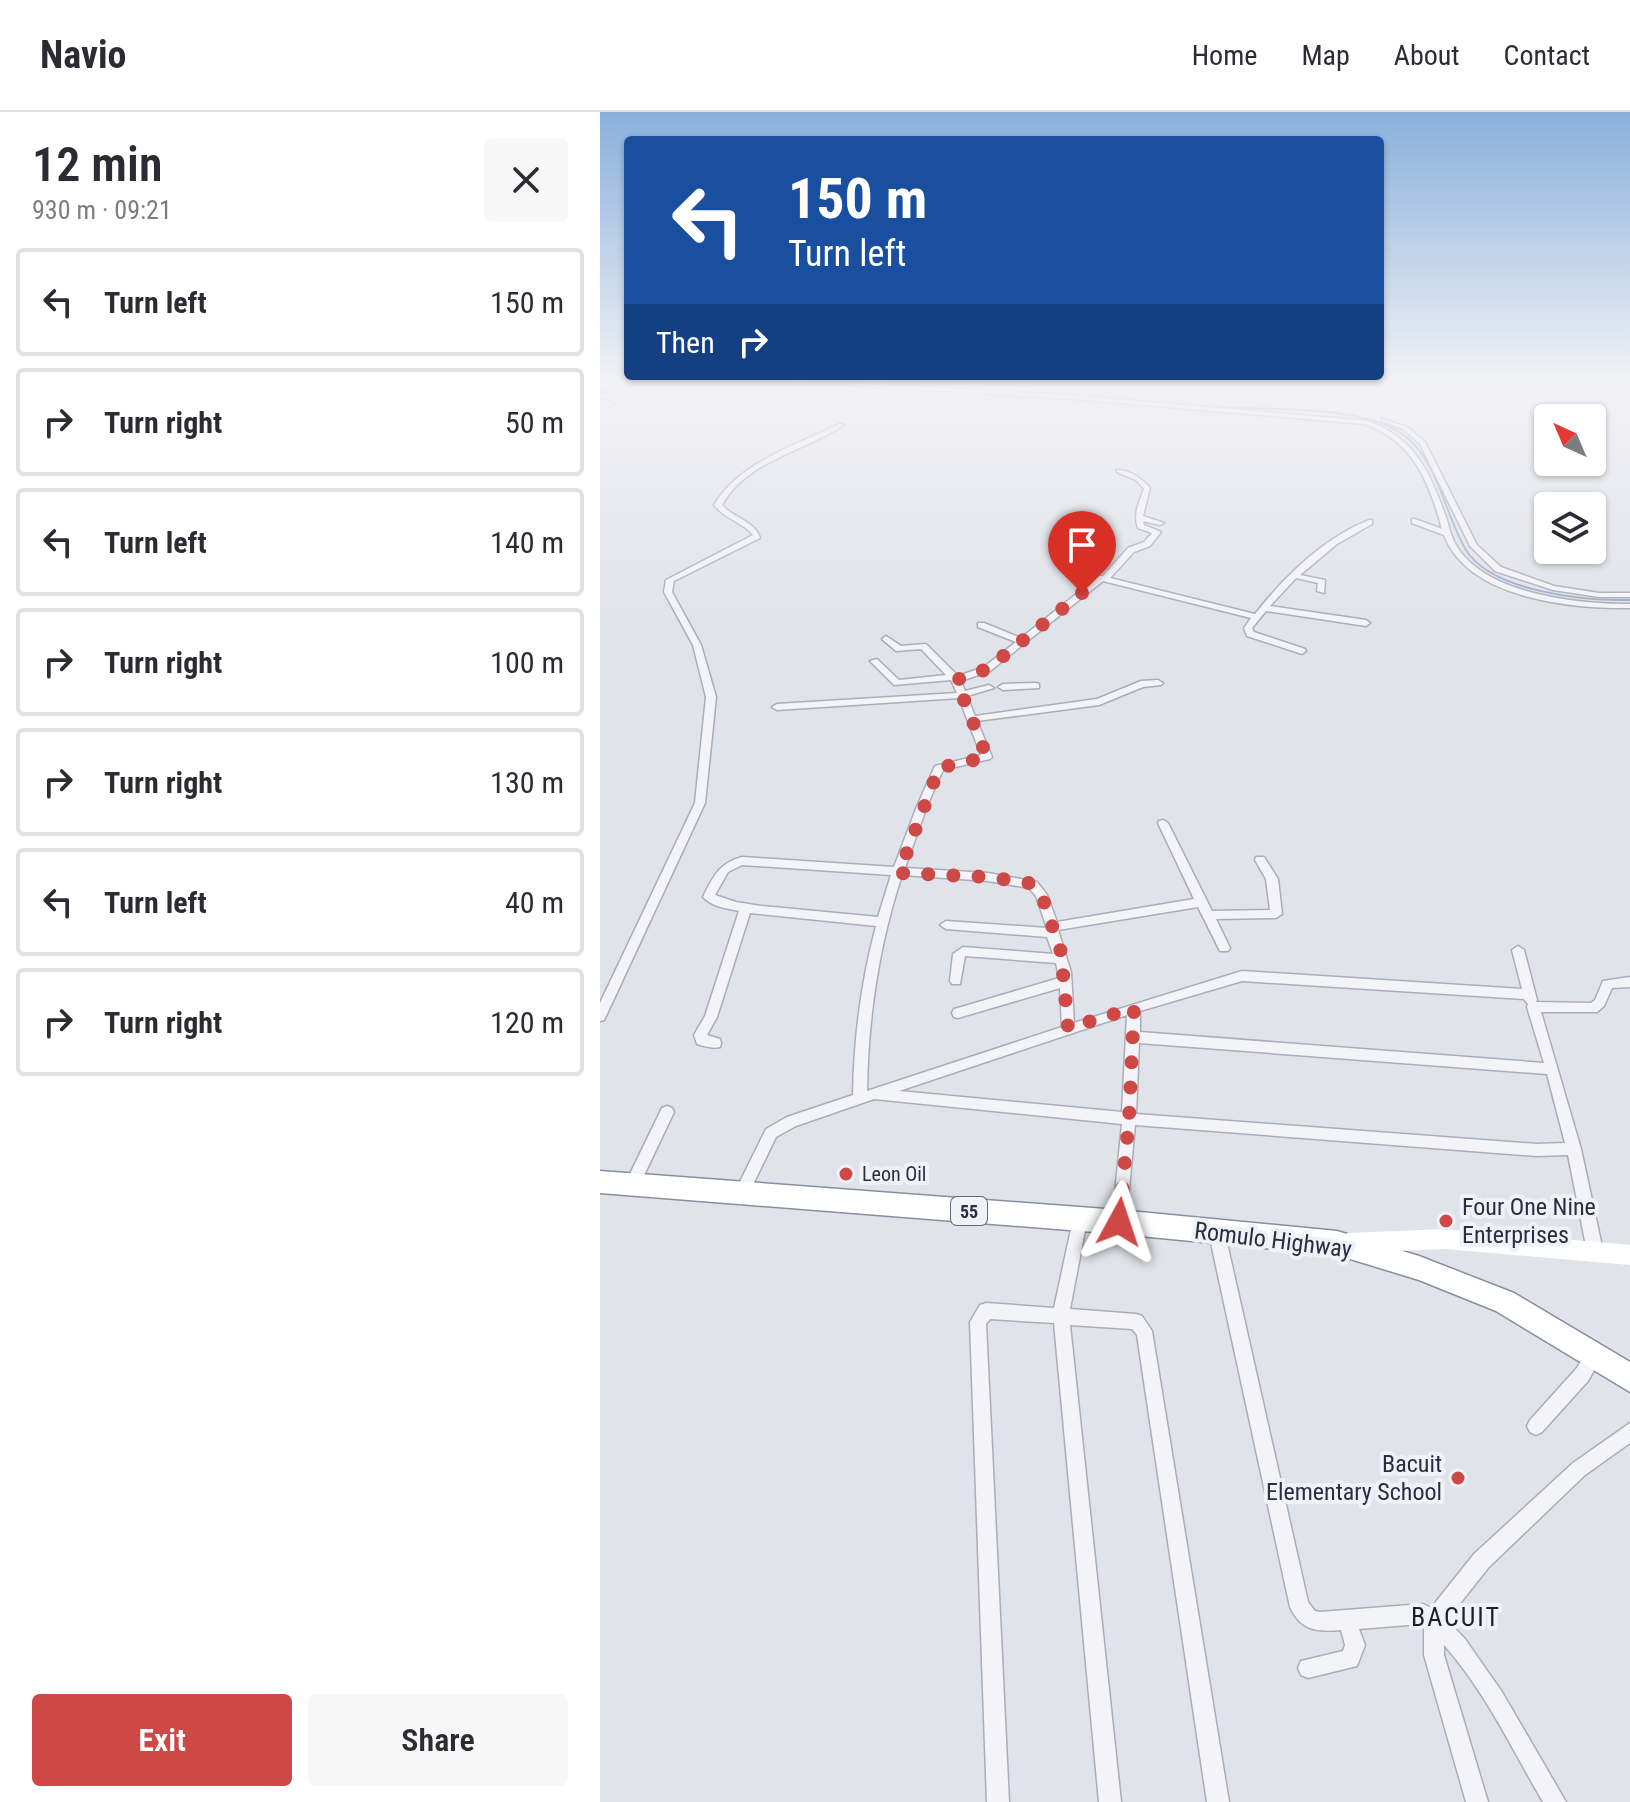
<!DOCTYPE html>
<meta charset="utf-8">
<style>
:root{--surface:#fff;--page:#f7f7f7;--text:#2b2b33;--muted:#7c7c81;--line:#e1e1e2;--accent:#ce4846}
body{margin:0;font-family:"Roboto Condensed",sans-serif;background:var(--page);color:var(--text);height:100vh;display:flex;flex-direction:column;font-size:30px;white-space:nowrap}
*{box-sizing:border-box;margin:0}
p{font-size:26px;color:var(--muted)}
.icon{flex:none;width:44px;height:44px;fill:none;stroke:currentColor;stroke-width:2;stroke-linecap:round;stroke-linejoin:round}
.map{position:relative;flex:1;overflow:hidden}
.details{display:flex;flex-direction:column;background:var(--surface);width:600px}
.details>*{flex:none}
.banner{position:absolute;left:24px;top:24px;width:760px;height:244px;border-radius:8px;box-shadow:0 2px 6px #0004;background:#1a4fa0;color:#fff;overflow:hidden}
.needle{width:52px;rotate:316deg}
.tools{position:absolute;left:934px;top:292px;display:grid;gap:16px}
.tools a{display:grid;place-items:center;width:72px;height:72px;border-radius:8px;background:var(--surface);box-shadow:0 2px 6px #0004;font-size:40px}
.pin{position:absolute;display:grid;place-items:center;width:68px;height:68px;color:#fff;margin:-82px -34px;border-radius:50% 50% 50% 0;rotate:-45deg;box-shadow:0 0 8px #0007}
.pin .icon{rotate:45deg}
.me{position:absolute;width:88px;margin:-44px;rotate:5deg;stroke-linejoin:round;filter:drop-shadow(0 0 6px #0008)}
.turn{display:flex;align-items:center;gap:28px;height:168px;padding:0 32px;font-size:36px}
.turn .icon{width:104px;height:104px;stroke-width:2.5}
.turn b{display:block;font-size:56px;line-height:68px}
.then{display:flex;align-items:center;height:76px;padding:0 32px;background:#0003;gap:16px;font-size:30px}
.round{display:grid;place-items:center;flex:none;width:84px;height:84px;border-radius:8px;background:var(--page)}
.summary{display:flex;align-items:center;justify-content:space-between;height:136px;padding:0 32px}
h1{font-size:48px;font-weight:600;line-height:60px}
.button{display:flex;gap:16px;margin-top:auto;padding:16px 32px}
.button a{flex:1;height:92px;border-radius:8px;background:var(--accent);color:#fff;font-size:32px;font-weight:600;line-height:92px;text-align:center}
.button a+a{background:var(--page);color:var(--text)}
ul{padding:0;list-style:none}
li{display:flex;align-items:center;gap:24px;height:108px;margin:0 16px 12px;padding:0 16px;border:4px solid var(--line);border-radius:8px}
li div{flex:1}
li b{display:block;font-size:30px}
li em{font-style:normal}
header{display:flex;align-items:center;gap:48px;box-sizing:border-box;height:112px;padding:0 40px;background:var(--surface);border-bottom:2px solid var(--line)}
header strong{font-size:38px}
nav{display:flex;gap:44px;margin-inline-start:auto;font-size:28px}
main{display:flex;flex:1;min-height:0}
.map>svg:first-child{display:block}
</style>
<header>
<strong>Navio</strong>
<nav><a>Home</a><a>Map</a><a>About</a><a>Contact</a></nav>
</header>
<main>
<section class="details">
<div class="summary"><div><h1>12 min</h1><p>930 m · 09:21</p></div><a class="round"><svg class="icon" aria-label="close" viewBox="0 0 24 24"><path d="M6 6l12 12M18 6L6 18"/></svg></a></div>
<ul>
<li><svg class="icon" aria-label="left" viewBox="0 0 24 24"><path d="M17 20v-9H6M10 6l-5 5 5 5"/></svg><div><b>Turn left</b></div><em>150 m</em></li>
<li><svg class="icon" aria-label="right" viewBox="0 0 24 24"><path d="M7 20v-9h11M14 6l5 5-5 5"/></svg><div><b>Turn right</b></div><em>50 m</em></li>
<li><svg class="icon" aria-label="left" viewBox="0 0 24 24"><path d="M17 20v-9H6M10 6l-5 5 5 5"/></svg><div><b>Turn left</b></div><em>140 m</em></li>
<li><svg class="icon" aria-label="right" viewBox="0 0 24 24"><path d="M7 20v-9h11M14 6l5 5-5 5"/></svg><div><b>Turn right</b></div><em>100 m</em></li>
<li><svg class="icon" aria-label="right" viewBox="0 0 24 24"><path d="M7 20v-9h11M14 6l5 5-5 5"/></svg><div><b>Turn right</b></div><em>130 m</em></li>
<li><svg class="icon" aria-label="left" viewBox="0 0 24 24"><path d="M17 20v-9H6M10 6l-5 5 5 5"/></svg><div><b>Turn left</b></div><em>40 m</em></li>
<li><svg class="icon" aria-label="right" viewBox="0 0 24 24"><path d="M7 20v-9h11M14 6l5 5-5 5"/></svg><div><b>Turn right</b></div><em>120 m</em></li>
</ul>
<div class="button"><a>Exit</a><a>Share</a></div>
</section>
<div class="map">
<svg width="1030" height="1690" viewBox="0 0 1030 1690">
<rect width="100%" height="100%" fill="#e1e3ea"/>
<g fill="none" stroke-linecap="round" stroke-linejoin="round">
<g stroke="#9cabc9" stroke-width="2">
<polyline points="437,281 489,285"/>
<path d="M612 295C665 298 745 293 792 316 837 337 843 400 866 438 892 480 986 489 1030 488"/>
</g>
<g stroke="#aaadb7" stroke-width="3">
<g id="minor">
<path d="M191 270H233L471 283 768 309C815 326 830 360 846 405 849 414 851 425 856 433 885 483 979 492 1030 492V496C972 497 868 487 844 423L812 411V407H815L842 417C829 370 814 330 765 312L471 287Z"/>
<polygon points="0,271 16,278 17,279 14,281 0,275"/>
<polygon points="0,281 18,288 19,289 16,291 0,285"/>
<polygon points="782,307 807,315 825,330 877,433 901,455 954,474 999,481 1030,481 1030,485 999,485 953,478 895,459 870,434 820,332 803,317 782,309"/>
<path d="M239 312 244 313C205 339 146 349 122 393 133 406 155 409 160 426L74 469 72 480 101 533 116 585 105 691 6 904 4 908 0 909V891L95 691 106 585 93 533 64 480 66 468 153 423C142 410 125 407 114 393 139 350 197 333 239 312Z"/>
<path d="M517 358C530 358 541 366 550 376L543 404 564 411 560 413 543 409 544 413 561 420 550 434 534 440 510 466 655 502C685 464 724 426 769 408H772V412L737 432 700 463 725 468 724 481 717 479 718 471 696 466 670 494 766 508 770 511 766 514 666 499 652 516 654 520 705 537 706 539 702 542 647 524 644 516 651 506 503 469 390 559 361 569 365 579 389 573 394 576 367 584 375 604 497 587 541 569 558 568 563 571 561 573 543 575 499 593 377 609 392 645 390 647 343 658 327 694 305 756 388 761 437 770 447 783 457 810 594 787 558 711 559 709 563 708 568 711 612 799 670 798 666 767 655 748 656 745H664L678 767 682 802 676 806 616 807 630 836 628 839H620L598 795 458 818 471 860 474 911 642 859 922 877 912 838 918 834 924 838 937 888 936 890 991 891 995 888 1003 869 1030 865V875L1012 876 1004 894 997 900H941L981 1037 1003 1139 1000 1144 995 1146 990 1144 987 1139 968 1043 937 1044 535 1013 526 1110 524 1115 519 1117 514 1115 512 1110 522 1012 274 987 196 1014 176 1025 146 1087 141 1089 136 1087 134 1082 166 1017 187 1005 253 983C254 925 261 870 276 814L150 801 117 905 107 923 120 927 121 931 120 935C112 937 104 934 97 932L94 923 105 904 139 799C126 796 112 795 103 785 113 765 119 751 142 745L294 755 317 694 335 654 381 643 359 586 177 598 172 595 177 592 357 581 351 568 294 573 270 549 277 547 299 568 346 563 321 537 296 539 282 527 286 524 301 534 326 532 358 564 384 555 416 530 378 515V511H384L421 526 499 464H503L528 436 544 430 552 421 538 416C533 402 539 390 544 377L536 368 517 360ZM142 753 291 763 278 805 161 794 136 790 115 783 128 760ZM302 763 388 769 429 776 436 784 447 816 346 809 340 813 346 817 447 825 453 842 363 835 353 842 350 869 352 872H360L365 844 456 851 459 866 358 896 354 897 352 901 354 905 358 906 460 876 462 915 267 979C268 905 279 833 302 763ZM642 869 924 887 928 892 927 895 944 951 540 920V899ZM527 903 522 1000 299 979ZM539 931 947 962 965 1031 937 1032 536 1002Z"/>
<polygon points="436,571 439,572 439,576 403,578 398,575 403,572"/>
<polygon points="67,994 72,996 74,1000 37,1078 32,1080 27,1078 25,1073 27,1068 62,996"/>
<polygon points="480,1101 485,1103 487,1108 470,1197 536,1202 542,1204 552,1219 629,1690 607,1690 537,1223 532,1217 470,1213 521,1690 499,1690 454,1211 390,1207 386,1212 409,1690 387,1690 370,1210 380,1193 386,1191 454,1196 473,1108 475,1103"/>
<path d="M617 1115 622 1117 625 1122 708 1490 715 1499 720 1500 823 1492 831 1496 874 1442 973 1351 1030 1311V1331L985 1363 888 1456 847 1508 865 1527 902 1580 966 1690H943C912 1637 885 1579 844 1533V1543L888 1690H866L824 1543V1515L820 1512 759 1517 765 1533 757 1554 708 1566 701 1563 698 1556 701 1549 743 1539 745 1533 741 1518C717 1520 701 1519 690 1495L609 1122 612 1117Z"/>
<polygon points="996,1233 1002,1235 1004,1241 988,1269 942,1320 936,1323 930,1320 927,1314 930,1308 976,1257 990,1235"/>
</g>
</g>
<g stroke="#aaadb7" stroke-width="3">
<polygon id="tertiary" points="5,270 15,270 0,277 0,273"/>
</g>
<g stroke="#888ea0" stroke-width="3">
<polygon id="trunk" points="0,1059 519,1098 737,1119 819,1144 914,1181 1030,1250 1030,1280 896,1199 819,1168 737,1143 519,1122 0,1081"/>
</g>
<use href="#minor" fill="#f4f4f8" fill-rule="evenodd"/>
<use href="#tertiary" fill="#f4f4f8" fill-rule="evenodd"/>
<polygon fill="#fff" fill-rule="evenodd" points="845,1117 1030,1133 1030,1153 845,1137 748,1141 741,1138 738,1131 741,1124 748,1121"/>
<use href="#trunk" fill="#fff" fill-rule="evenodd"/>
</g>
<linearGradient id="sky" x2="0" y2="1"><stop stop-color="#89b0dc"/><stop offset="0.53" stop-color="#f2f2f6"/><stop offset="1" stop-color="#f2f2f6" stop-opacity="0"/></linearGradient>
<rect width="1030" height="507" fill="url(#sky)"/>
<g fill="none" stroke-linecap="round" stroke-linejoin="round">
<polyline stroke="#ce4846" stroke-width="14" stroke-dasharray="0 25.2" points="482,481 387,557 356,568 387,645 339,656 299,761 388,765 429,771 444,790 461,840 468,916 534,896 529,1007 519,1110"/>
</g>
<g fill="#ce4846" stroke="#f0f2f7" stroke-width="3">
<circle cx="246" cy="1062" r="8"/>
<circle cx="846" cy="1109" r="8"/>
<circle cx="858" cy="1366" r="8"/>
</g>
<g text-anchor="middle" dominant-baseline="central" stroke-width="8" stroke-linejoin="round" paint-order="stroke">
<rect fill="#f0f2f7" stroke="#656978" stroke-width="2" x="351" y="1085" width="36" height="28" rx="6"/>
<g font-size="18" font-weight="bold" fill="#292e41">
<text x="369" y="1099">55</text>
</g>
<g font-size="20" fill="#292e41" stroke="#f0f2f7" text-anchor="start">
<text x="262" y="1062">Leon Oil</text>
</g>
<g font-size="24" fill="#292e41" stroke="#f0f2f7" text-anchor="start">
<text x="862" y="1095">Four One Nine<tspan x="862" dy="28">Enterprises</tspan></text>
<text x="842" y="1352" text-anchor="end">Bacuit<tspan x="842" dy="28">Elementary School</tspan></text>
</g>
<g font-size="24" fill="#292e41" stroke="#f0f2f7">
<text transform="translate(673 1128) rotate(7)">Romulo Highway</text>
</g>
<g font-size="26" letter-spacing="2" fill="#1b1f32" stroke="#f0f2f7">
<text x="856" y="1505">BACUIT</text>
</g>
</g>
</svg>
<div class="tools">
<a><svg class="needle" viewBox="-14 -14 28 28"><path d="M0-13l5 13h-10z" fill="#e53935"/><path d="M0 13l5-13h-10z" fill="#7c7c81"/></svg></a>
<a><svg class="icon" aria-label="layers" viewBox="0 0 24 24"><path d="M12 4l9 5-9 5-9-5zM3 14l9 5 9-5"/></svg></a>
</div>
<div class="pin" style="left:482px;top:481px;background:#d93025"><svg class="icon" aria-label="arrive" viewBox="0 0 24 24"><path d="M6 21V4h12l-3 4 3 4H6"/></svg></div>
<svg class="me" style="left:519px;top:1110px" viewBox="-20 -20 40 40"><path d="M0-17L14 15 0 8-14 15z" fill="#ce4846" stroke="#fff" stroke-width="4"/></svg>
<div class="banner">
<div class="turn"><svg class="icon" aria-label="left" viewBox="0 0 24 24"><path d="M17 20v-9H6M10 6l-5 5 5 5"/></svg><div><b>150 m</b>Turn left</div></div>
<div class="then">Then<svg class="icon" aria-label="right" viewBox="0 0 24 24"><path d="M7 20v-9h11M14 6l5 5-5 5"/></svg></div>
</div>
</div>
</main>
